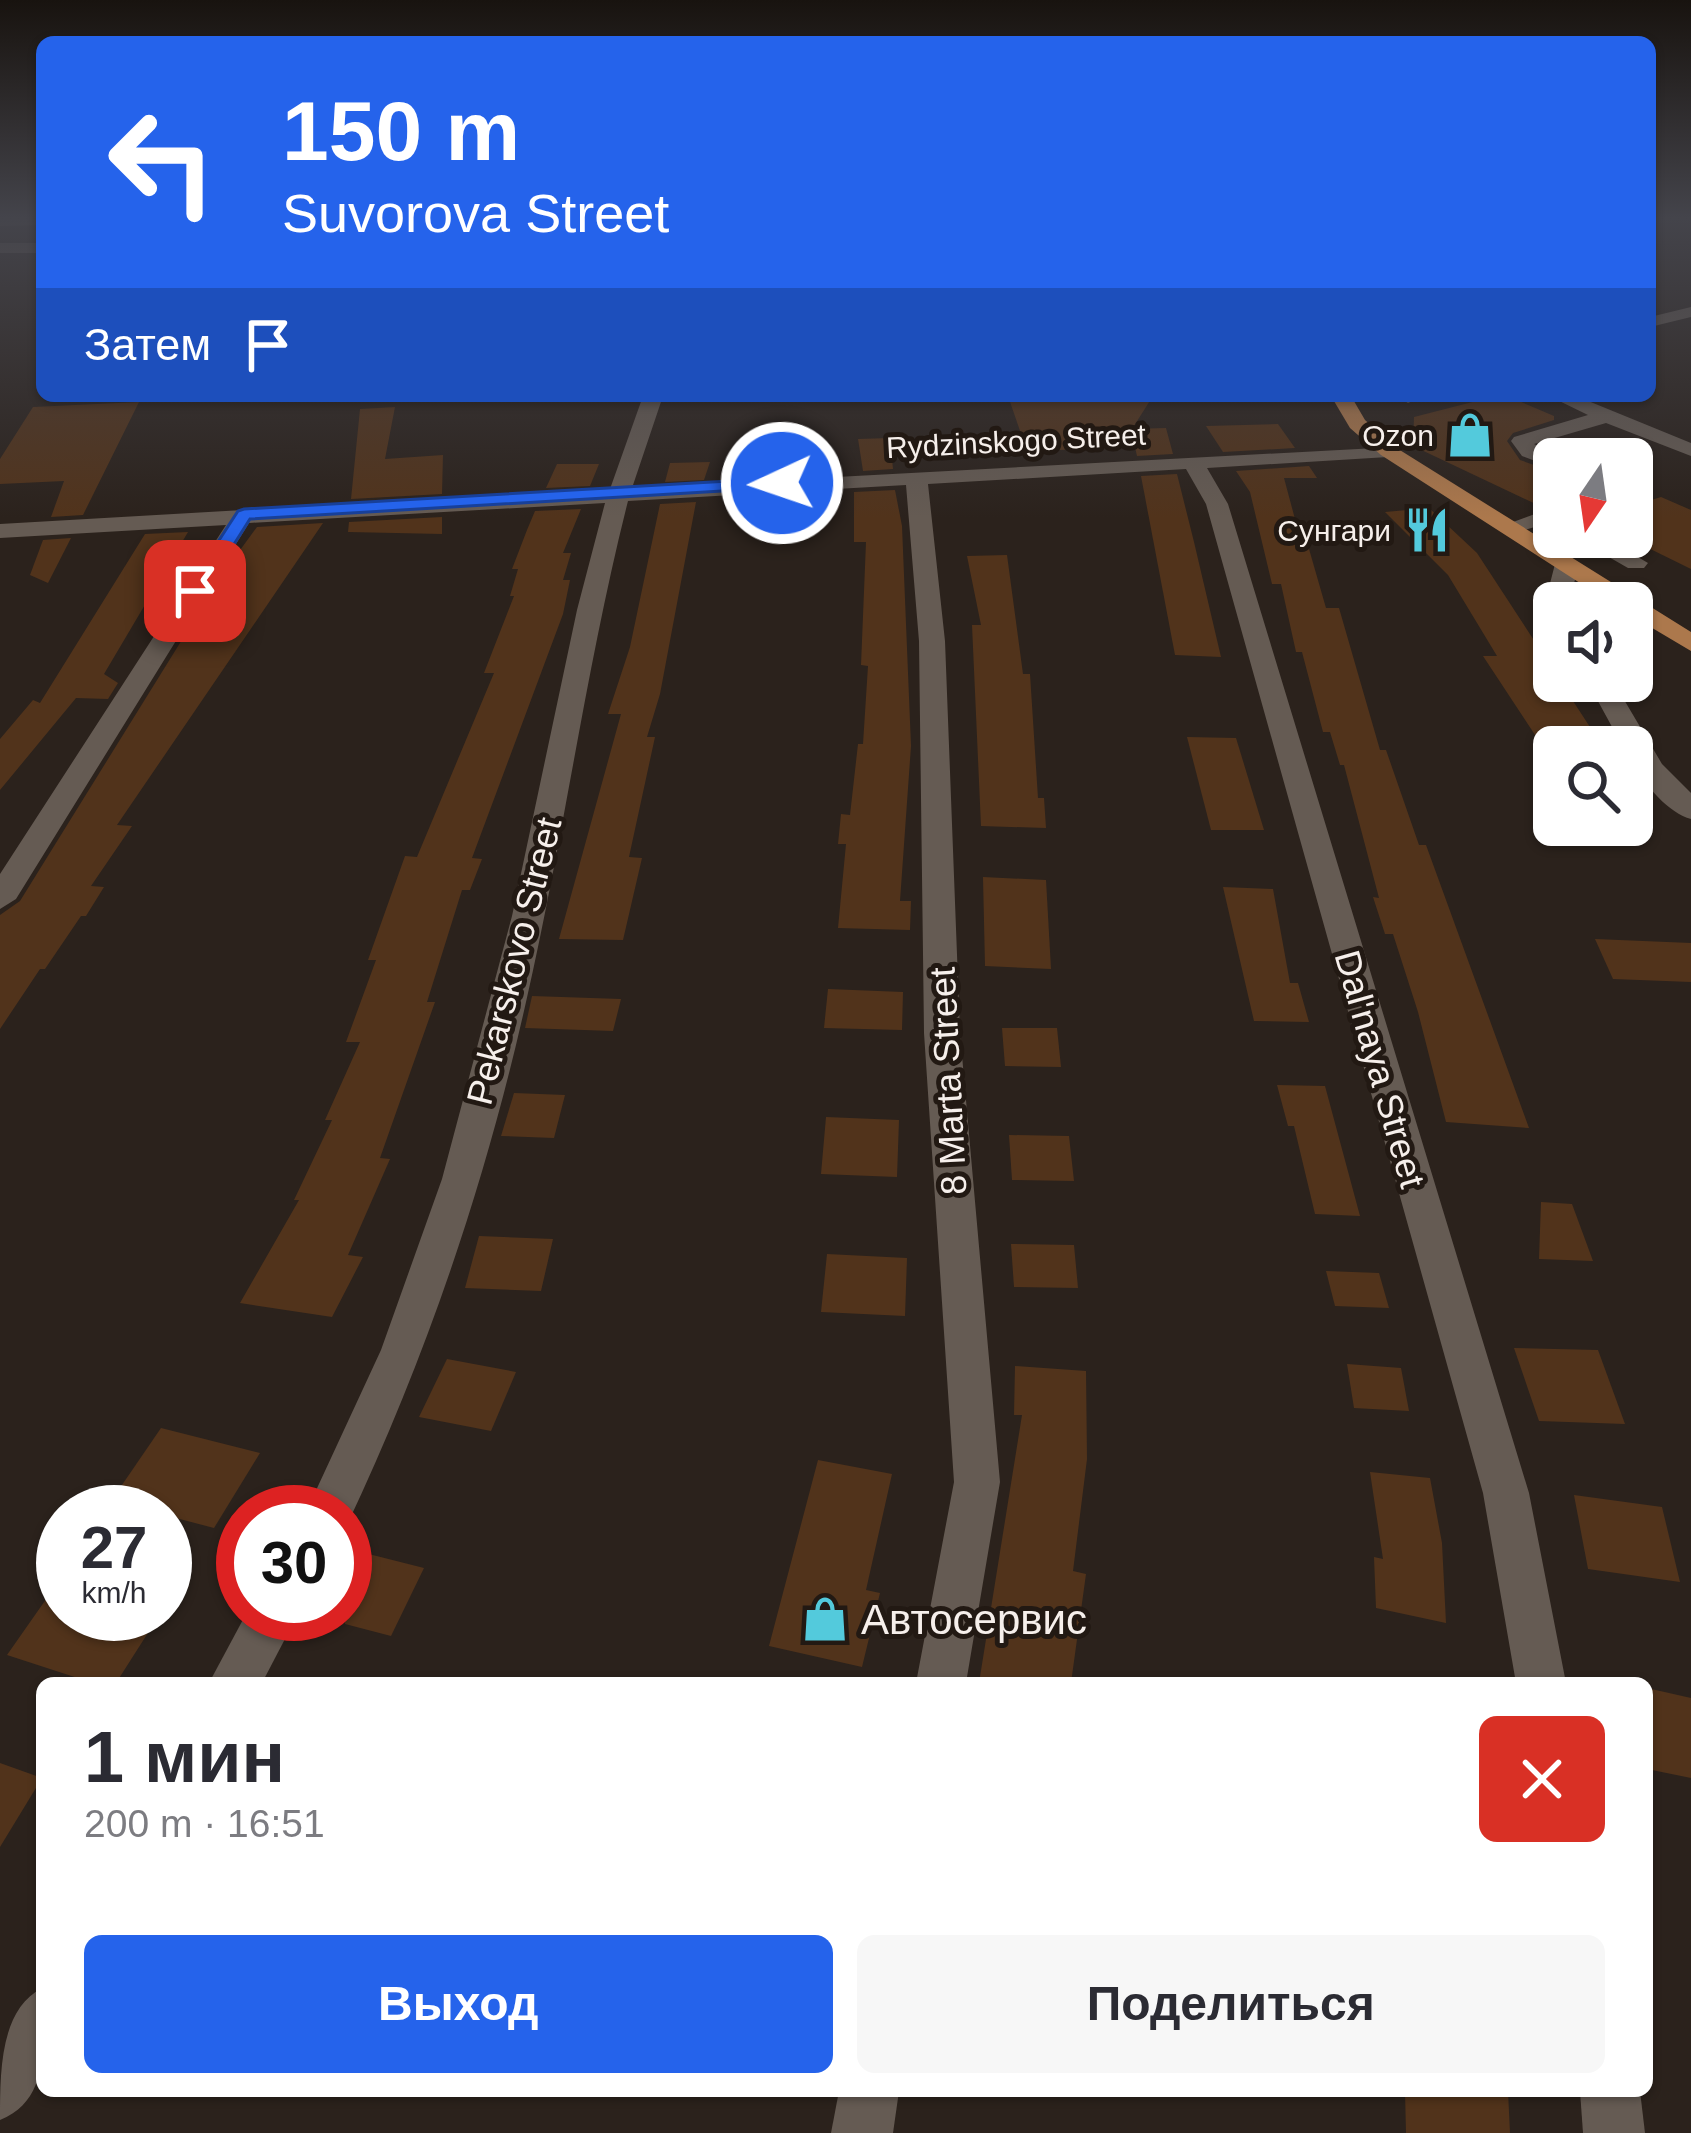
<!DOCTYPE html>
<html lang="ru">
<meta charset="utf-8">
<style>
:root{--surface:#fff;--page:#f7f7f7;--text:#2b2b33;--muted:#7c7c81;--accent:#2563eb}
body{margin:0;font-family:Helvetica,sans-serif;background:var(--page);color:var(--text);height:100vh;display:flex;flex-direction:column;font-size:45px;white-space:nowrap}
*{box-sizing:border-box;margin:0}
p{font-size:39px;color:var(--muted)}
.icon{flex:none;width:66px;height:66px;fill:none;stroke:currentColor;stroke-width:2;stroke-linecap:round;stroke-linejoin:round}
.map{position:relative;flex:1;overflow:hidden}
.details{position:absolute;left:36px;top:1677px;width:1617px;height:420px;display:flex;flex-direction:column;background:var(--surface);border-radius:18px;box-shadow:0 3px 9px #0004}
.details>*{flex:none}
.banner{position:absolute;left:36px;top:36px;width:1620px;height:366px;border-radius:18px;box-shadow:0 3px 9px #0004;background:#2563eb;color:#fff;overflow:hidden}
.needle{width:78px;rotate:193deg}
.tools{position:absolute;left:1533px;top:438px;display:grid;gap:24px}
.tools a{display:grid;place-items:center;width:120px;height:120px;border-radius:18px;background:var(--surface);box-shadow:0 3px 9px #0004;font-size:60px}
.speed{position:absolute;left:36px;top:1485px;display:flex;gap:24px;font-size:60px;font-weight:700;text-align:center}
.speed>*{display:grid;place-content:center;width:156px;height:156px;border-radius:50%;background:var(--surface);box-shadow:0 3px 9px #0004;line-height:1}
.speed small{font-size:30px;font-weight:400}
.speed .limit{border:18px solid #d22;background:#fff;color:#111}
.pin{position:absolute;display:grid;place-items:center;width:102px;height:102px;color:#fff;margin:-51px;border-radius:24px;box-shadow:0 6px 18px #0006}
.me{position:absolute;width:132px;margin:-66px;rotate:267deg;stroke-linejoin:round;filter:drop-shadow(0 0 9px #0008)}
.turn{display:flex;align-items:center;gap:42px;height:252px;padding:0 48px;font-size:54px}
.turn .icon{width:156px;height:156px;stroke-width:2.5}
.turn b{display:block;font-size:84px;line-height:102px}
.then{display:flex;align-items:center;height:114px;padding:0 48px;background:#0003;gap:24px;font-size:45px}
.round{display:grid;place-items:center;flex:none;width:126px;height:126px;border-radius:18px;background:var(--page)}
.headline{display:flex;align-items:center;justify-content:space-between;height:204px;padding:0 48px}
h1{font-size:72px;font-weight:800;line-height:90px}
.primary-button{display:flex;gap:24px;margin-top:auto;padding:24px 48px}
.primary-button a{flex:1;height:138px;border-radius:18px;background:var(--accent);color:#fff;font-size:48px;font-weight:800;line-height:138px;text-align:center}
.primary-button a+a{background:var(--page);color:var(--text)}
.map>svg:first-child{display:block}
</style>
<div class="map">
<svg width="1691" height="2133" viewBox="0 0 1691 2133">
<rect width="100%" height="100%" fill="#2b221c"/>
<g fill="#51331b">
<polygon points="1008,396 1153,396 1132,429 1166,428 1173,454 1137,456 1131,430 1120,448 1027,451"/>
<polygon points="1496,396 1507,396 1554,416 1554,420 1513,433 1507,441 1520,460 1554,472 1554,503 1542,507 1413,446 1414,417"/>
<polygon points="139,402 83,515 51,517 64,481 0,484 0,459 33,407"/>
<polygon points="395,407 385,459 443,455 442,494 351,499 360,409"/>
<polygon points="1278,424 1295,448 1223,452 1206,426"/>
<polygon points="890,438 893,469 863,471 858,439"/>
<polygon points="710,462 704,480 665,482 670,463"/>
<polygon points="557,464 599,464 590,486 546,488"/>
<polygon points="1309,466 1317,478 1284,478 1299,534 1305,535 1326,608 1339,608 1380,750 1386,750 1419,845 1426,845 1529,1128 1446,1122 1418,1012 1393,934 1385,934 1373,897 1379,898 1344,765 1340,765 1330,732 1323,732 1302,652 1296,652 1281,584 1272,584 1250,492 1236,471"/>
<polygon points="1177,474 1194,542 1221,657 1175,655 1141,476"/>
<polygon points="895,490 902,526 911,746 900,901 911,901 910,930 838,928 846,844 838,844 841,814 850,815 858,744 863,744 868,666 861,665 866,542 854,542 854,492"/>
<polygon points="1661,497 1691,510 1691,569 1632,540 1632,506"/>
<polygon points="696,502 660,694 647,737 655,737 629,857 642,858 623,940 559,939 621,714 608,714 630,647 660,504"/>
<polygon points="1429,508 1477,553 1554,671 1554,681 1560,681 1603,747 1543,747 1483,656 1497,656 1448,575 1385,512"/>
<polygon points="581,509 563,553 571,553 563,580 570,580 563,614 472,858 482,859 470,890 462,890 427,1002 435,1002 380,1158 390,1159 348,1255 363,1257 332,1317 240,1303 299,1200 294,1200 332,1120 325,1120 360,1042 346,1042 376,960 368,960 405,856 417,857 494,673 484,673 514,596 510,596 518,569 512,569 527,530 535,511"/>
<polygon points="442,517 442,534 348,532 349,522"/>
<polygon points="323,523 117,825 132,826 91,886 104,887 86,916 81,916 45,969 40,969 0,1029 0,915 20,901 224,572 257,527"/>
<polygon points="188,532 104,674 118,683 108,699 76,698 0,790 0,739 33,700 40,703 145,534"/>
<polygon points="71,538 48,583 30,575 43,540"/>
<polygon points="1007,555 1023,674 1030,674 1038,798 1044,798 1046,828 981,826 972,625 981,625 967,556"/>
<polygon points="1187,737 1236,738 1264,830 1211,830"/>
<polygon points="983,877 1046,880 1051,969 985,966"/>
<polygon points="1223,887 1273,889 1290,983 1298,983 1309,1022 1254,1021"/>
<polygon points="1595,939 1691,943 1691,982 1613,979"/>
<polygon points="828,989 903,992 902,1030 824,1028"/>
<polygon points="532,996 621,999 613,1031 525,1028"/>
<polygon points="1002,1028 1057,1028 1061,1067 1005,1066"/>
<polygon points="1277,1085 1325,1086 1360,1216 1315,1214 1294,1126 1288,1126"/>
<polygon points="514,1093 565,1095 554,1138 501,1136"/>
<polygon points="826,1117 899,1120 897,1177 821,1174"/>
<polygon points="1009,1135 1069,1136 1074,1181 1012,1180"/>
<polygon points="1541,1202 1572,1204 1593,1261 1539,1259"/>
<polygon points="479,1236 553,1239 541,1291 465,1288"/>
<polygon points="1011,1244 1074,1245 1078,1288 1014,1287"/>
<polygon points="827,1254 907,1258 905,1316 821,1312"/>
<polygon points="1326,1271 1379,1273 1389,1308 1335,1306"/>
<polygon points="1514,1348 1598,1350 1625,1424 1539,1421"/>
<polygon points="447,1359 516,1372 491,1431 419,1417"/>
<polygon points="1347,1364 1401,1368 1409,1411 1354,1408"/>
<polygon points="1015,1366 1086,1371 1087,1459 1073,1571 1086,1574 1071,1683 979,1683 1022,1415 1014,1415"/>
<polygon points="161,1428 260,1453 214,1528 111,1501"/>
<polygon points="818,1460 892,1474 866,1590 880,1593 862,1667 769,1646"/>
<polygon points="1370,1472 1430,1478 1442,1543 1446,1623 1376,1608 1374,1557 1383,1559"/>
<polygon points="1574,1495 1662,1507 1680,1582 1588,1569"/>
<polygon points="345,1548 424,1568 391,1636 345,1624"/>
<polygon points="63,1575 63,1614 160,1614 116,1683 93,1683 7,1655"/>
<polygon points="1647,1688 1691,1698 1691,1778 1647,1769"/>
<polygon points="0,1763 42,1778 0,1847"/>
<polygon points="1405,2091 1508,2091 1510,2133 1406,2133"/>
</g>
<g fill="none" stroke-linecap="round" stroke-linejoin="round">
<g fill="#655b53" fill-rule="evenodd">
<polygon points="0,220 42,220 42,225 0,226"/>
<rect x="0" y="243" width="42" height="10"/>
<polygon points="1691,307 1691,317 1650,327 1650,317"/>
<path d="M643 396H663L632 488 1395 447 1399 451 1388 457 1207 468 1228 504 1529 1493 1566 1683H1516L1483 1493 1206 504 1186 469 928 484 945 641 960 1033 1000 1482 966 1683H916L954 1482 924 1033 919 641 906 485 628 501C586 667 564 836 526 1002 485 1185 426 1358 346 1527L345 1512H306L381 1350 442 1179 512 916 577 610 605 503 249 523 16 899 0 909V874L226 525 0 538V524L610 489Z"/>
<polygon points="1425,396 1408,403 1398,397 1399,396"/>
<polygon points="1549,396 1576,396 1691,443 1691,456 1606,423 1534,444 1562,457 1554,459 1554,468 1522,456 1511,441 1514,437 1588,415"/>
<polygon points="1554,507 1554,521 1508,535 1497,528"/>
<polygon points="1574,537 1604,537 1648,563 1644,568 1628,568"/>
<polygon points="1567,557 1579,564 1569,603 1554,603 1554,610 1548,608 1545,603 1555,564"/>
<path d="M1587 681H1613L1662 764 1691 793V819C1665 812 1632 773 1632 747H1623Z"/>
<polygon points="246,1614 298,1614 262,1683 209,1683"/>
<path d="M42 1988C42 2037 54 2098 0 2120 0 2071 0 2010 42 1988Z"/>
<polygon points="839,2091 899,2091 893,2133 831,2133"/>
<polygon points="1580,2091 1640,2091 1645,2133 1583,2133"/>
</g>
<polygon fill="#ac784c" fill-rule="evenodd" points="1331,396 1351,396 1365,420 1395,447 1691,632 1691,651 1632,616 1632,603 1611,603 1381,455 1350,428"/>
</g>
<linearGradient id="sky" x2="0" y2="1"><stop stop-color="#18130f"/><stop offset="0.42" stop-color="#44444b"/><stop offset="1" stop-color="#44444b" stop-opacity="0"/></linearGradient>
<rect width="1691" height="518" fill="url(#sky)"/>
<polygon fill="#2563eb" stroke="#184099" stroke-width="3" points="782,478 791,483 788,487 250,519 202,595 186,591 238,511 244,509"/>
<defs>
<g id="shop-bare" transform="scale(3.6)"><path d="M-5-2.5h2.3a2.7 3.5 0 0 1 5.4 0H5L5.5 6h-11ZM-1.5-2.5h3a1.5 2.3 0 0 0-3 0Z" fill="#53cadc" stroke="#221913" stroke-width="2.5" paint-order="stroke"/></g>
<g id="restaurant-bare" transform="scale(3.6)"><path d="M-5-6h1v4h1v-4h1v4h1v-4h1v5L-1.5 .5V6h-2V.5L-5-1ZM5-6V6H3V1.5H1.5Q1.5-4 5-6Z" fill="#53cadc" stroke="#221913" stroke-width="2.5" paint-order="stroke"/></g>
</defs>
<g fill-rule="evenodd">
<use href="#shop-bare" x="1470" y="435"/>
<use href="#restaurant-bare" x="1427" y="530"/>
<use href="#shop-bare" x="825" y="1619"/>
</g>
<g text-anchor="middle" dominant-baseline="central" stroke-width="10" stroke-linejoin="round" paint-order="stroke">
<g font-size="30" fill="#f6efeb" stroke="#221913" text-anchor="end">
<text x="1434" y="435">Ozon</text>
<text x="1391" y="530">Сунгари</text>
</g>
<g font-size="30" fill="#f6efeb" stroke="#221913">
<text transform="translate(1016 441) rotate(-3)">Rydzinskogo Street</text>
</g>
<g font-size="36" fill="#f6efeb" stroke="#221913">
<text transform="translate(514 961) rotate(-76)">Pekarskovo Street</text>
<text transform="translate(1380 1069) rotate(74)">Dal'naya Street</text>
<text transform="translate(948 1081) rotate(-93)">8 Marta Street</text>
</g>
<g font-size="42" fill="#f6efeb" stroke="#221913" text-anchor="start">
<text x="861" y="1619">Автосервис</text>
</g>
</g>
</svg>
<div class="tools">
<a><svg class="needle" viewBox="-14 -14 28 28"><path d="M0-13l5 13h-10z" fill="#e53935"/><path d="M0 13l5-13h-10z" fill="#7c7c81"/></svg></a>
<a><svg class="icon" aria-label="sound" viewBox="0 0 24 24"><path d="M4 9h4l5-4v14l-5-4H4zM17 9q2 3 0 6"/></svg></a>
<a><svg class="icon" aria-label="search" viewBox="0 0 24 24"><circle cx="10" cy="10" r="6"/><path d="M15 15l6 6"/></svg></a>
</div>
<div class="speed"><div>27<small>km/h</small></div><div class="limit">30</div></div>
<div class="pin" style="left:195px;top:591px;background:#d93025"><svg class="icon" aria-label="arrive" viewBox="0 0 24 24"><path d="M6 21V4h12l-3 4 3 4H6"/></svg></div>
<svg class="me" style="left:782px;top:483px" viewBox="-20 -20 40 40"><circle r="17" fill="#2563eb" stroke="#fff" stroke-width="3"/><path d="M0-11L8 9 0 5-8 9z" fill="#fff"/></svg>
<div class="banner">
<div class="turn"><svg class="icon" aria-label="left" viewBox="0 0 24 24"><path d="M17 20v-9H6M10 6l-5 5 5 5"/></svg><div><b>150 m</b>Suvorova Street</div></div>
<div class="then">Затем<svg class="icon" aria-label="arrive" viewBox="0 0 24 24"><path d="M6 21V4h12l-3 4 3 4H6"/></svg></div>
</div>
<section class="details">
<div class="headline"><div><h1>1 мин</h1><p>200 m · 16:51</p></div><a class="round" style="background:#d93025;color:#fff"><svg class="icon" aria-label="close" viewBox="0 0 24 24"><path d="M6 6l12 12M18 6L6 18"/></svg></a></div>
<div class="primary-button"><a>Выход</a><a>Поделиться</a></div>
</section>
</div>
